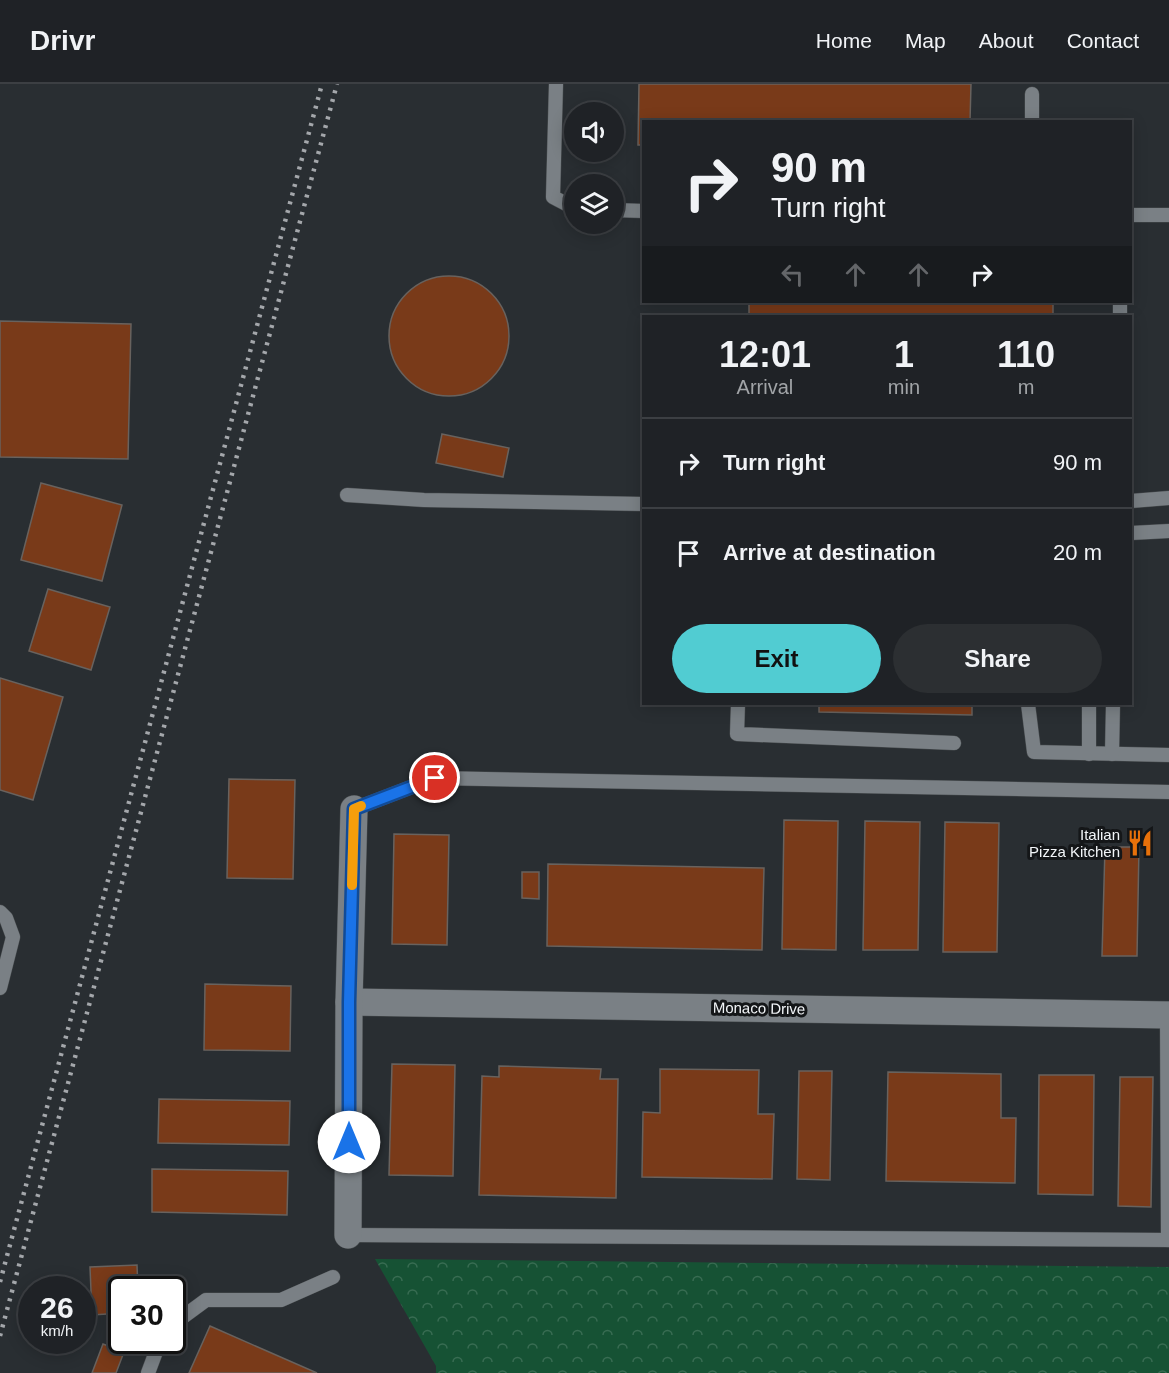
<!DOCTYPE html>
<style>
:root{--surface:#1f2226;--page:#2c2f32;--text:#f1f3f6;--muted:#a1a4a7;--line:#3c3f43;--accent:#51ccd2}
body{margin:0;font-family:Arial,sans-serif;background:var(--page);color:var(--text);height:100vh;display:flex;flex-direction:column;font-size:22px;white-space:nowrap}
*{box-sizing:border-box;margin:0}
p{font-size:20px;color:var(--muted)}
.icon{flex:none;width:33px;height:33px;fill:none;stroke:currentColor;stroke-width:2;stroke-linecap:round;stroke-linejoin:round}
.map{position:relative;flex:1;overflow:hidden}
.sheet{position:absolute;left:642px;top:231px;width:490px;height:390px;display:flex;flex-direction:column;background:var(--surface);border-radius:0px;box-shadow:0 3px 15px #0003,0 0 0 2px var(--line)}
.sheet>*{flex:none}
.top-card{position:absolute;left:642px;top:36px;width:490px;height:183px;border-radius:0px;box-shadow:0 3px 15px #0003,0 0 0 2px var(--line);background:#1f2226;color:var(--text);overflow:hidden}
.buttons{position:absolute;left:564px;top:18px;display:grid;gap:12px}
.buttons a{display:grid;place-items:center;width:60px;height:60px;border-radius:50%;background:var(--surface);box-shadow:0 3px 15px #0003,0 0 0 2px var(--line);font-size:30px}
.speed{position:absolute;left:18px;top:1192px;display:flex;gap:12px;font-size:30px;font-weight:700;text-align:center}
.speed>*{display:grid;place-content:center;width:78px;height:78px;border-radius:50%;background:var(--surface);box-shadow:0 3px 15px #0003,0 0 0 2px var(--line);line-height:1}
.speed small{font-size:15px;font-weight:400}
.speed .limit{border:3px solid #111;border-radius:9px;background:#fff;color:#111}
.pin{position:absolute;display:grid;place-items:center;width:51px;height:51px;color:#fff;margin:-26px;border:3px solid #fff;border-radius:50%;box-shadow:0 2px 6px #0007}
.me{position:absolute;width:66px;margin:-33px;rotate:0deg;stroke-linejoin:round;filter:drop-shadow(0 0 4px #0008)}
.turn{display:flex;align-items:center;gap:21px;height:126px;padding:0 30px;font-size:27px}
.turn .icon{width:78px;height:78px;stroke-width:2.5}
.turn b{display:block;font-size:42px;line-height:51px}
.lanes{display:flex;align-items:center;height:57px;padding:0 30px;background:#0003;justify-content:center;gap:30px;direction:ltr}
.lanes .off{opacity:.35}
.eta{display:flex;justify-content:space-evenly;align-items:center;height:102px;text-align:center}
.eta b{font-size:36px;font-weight:600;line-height:42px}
.button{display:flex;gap:12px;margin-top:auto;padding:12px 30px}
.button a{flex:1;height:69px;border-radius:36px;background:var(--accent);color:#111;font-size:24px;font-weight:600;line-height:69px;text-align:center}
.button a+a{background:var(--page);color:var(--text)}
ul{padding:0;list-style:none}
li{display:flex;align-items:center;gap:18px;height:90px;padding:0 30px;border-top:2px solid var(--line)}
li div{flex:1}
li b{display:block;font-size:22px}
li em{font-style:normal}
header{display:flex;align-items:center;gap:36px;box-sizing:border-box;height:84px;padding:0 30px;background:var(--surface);border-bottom:2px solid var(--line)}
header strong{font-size:28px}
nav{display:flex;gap:33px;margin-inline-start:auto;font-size:21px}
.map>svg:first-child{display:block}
</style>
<header>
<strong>Drivr</strong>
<nav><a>Home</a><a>Map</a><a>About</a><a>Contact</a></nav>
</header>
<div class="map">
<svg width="1169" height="1289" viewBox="0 0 1169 1289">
<defs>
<pattern id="forest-crowns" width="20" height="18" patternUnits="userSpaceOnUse" patternTransform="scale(1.5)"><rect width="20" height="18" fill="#165234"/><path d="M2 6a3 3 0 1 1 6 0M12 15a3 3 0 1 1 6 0" fill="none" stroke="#386c52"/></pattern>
</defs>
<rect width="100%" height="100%" fill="#292e32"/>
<polygon fill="url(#forest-crowns)" points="375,1175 1169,1183 1169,1289 436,1289 436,1282"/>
<g fill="#793a19" stroke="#68625e" stroke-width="1.5">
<polygon points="639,0 971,0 970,38 644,38 644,61 638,61"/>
<circle cx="449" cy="252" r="60"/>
<rect x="749" y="218" width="304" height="14"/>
<polygon points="0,237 131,240 128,375 0,373"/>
<polygon points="442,350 509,364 503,393 436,379"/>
<polygon points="41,399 122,421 102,497 21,476"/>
<polygon points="48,505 110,523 91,586 29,567"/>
<polygon points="0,594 63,613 33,716 0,706"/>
<polygon points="819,620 972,620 972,631 819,628"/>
<polygon points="229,695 295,696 293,795 227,794"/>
<polygon points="784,736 838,737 836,866 782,865"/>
<polygon points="865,737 920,738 918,866 863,866"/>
<polygon points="945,738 999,739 997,868 943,868"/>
<polygon points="394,750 449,751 447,861 392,860"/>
<polygon points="1105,763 1139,763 1137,872 1102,872"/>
<polygon points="548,780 764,784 762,866 547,862"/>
<polygon points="522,788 539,788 539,815 522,814"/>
<polygon points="205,900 291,902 290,967 204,966"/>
<polygon points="392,980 455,981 453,1092 389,1091"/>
<polygon points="499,982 601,985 600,995 618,995 616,1114 479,1111 482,992 499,993"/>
<polygon points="660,985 759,986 758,1030 774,1030 772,1095 642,1093 643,1028 660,1029"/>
<polygon points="799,987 832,987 830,1096 797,1095"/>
<polygon points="888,988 1001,990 1001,1034 1016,1034 1015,1099 886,1097"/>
<polygon points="1039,991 1094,991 1093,1111 1038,1110"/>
<polygon points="1120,993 1153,993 1151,1123 1118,1122"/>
<polygon points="159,1015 290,1017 289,1061 158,1059"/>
<polygon points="152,1085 288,1087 287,1131 152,1128"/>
<polygon points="137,1181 138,1206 122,1206 122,1229 92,1231 90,1183"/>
<polygon points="210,1242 317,1289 189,1289"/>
<polygon points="103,1260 124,1268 116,1289 92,1289"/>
</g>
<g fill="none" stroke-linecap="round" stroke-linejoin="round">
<g stroke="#484c4f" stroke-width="15">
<g id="lane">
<polyline points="556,0 553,113 574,124"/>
<polyline points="1032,38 1032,10"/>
<polyline points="614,126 644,127"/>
<polyline points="1131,131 1169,131"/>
<polyline points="1120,218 1120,232"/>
<polyline points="347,411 424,416 644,420"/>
<polyline points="1131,417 1169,414"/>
<polyline points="1131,449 1169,447"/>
<polyline points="738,620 737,650 954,659"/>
<polyline points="1028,620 1034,668 1169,671"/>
<polyline points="1089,670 1089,620"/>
<polyline points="1112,670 1113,620"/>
<polyline points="354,725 435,694 1169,708"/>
<polyline points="0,828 6,834 13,853 0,904"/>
<polyline points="1167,931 1168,1156"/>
<polyline points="348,1151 1169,1156"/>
<polyline points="172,1241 206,1216 281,1216 333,1193"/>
<polyline points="148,1289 160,1257"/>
</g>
</g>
<g stroke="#484c4f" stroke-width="28">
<g id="street">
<polyline points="349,918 1169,931"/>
<polyline points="348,1151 349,918 354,725"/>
</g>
</g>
<use href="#lane" stroke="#7a8085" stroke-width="14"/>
<use href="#street" stroke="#7a8085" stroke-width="27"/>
<g stroke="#a4a7ab" stroke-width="4.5" stroke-dasharray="3 6" stroke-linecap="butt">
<polyline points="0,1198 322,0"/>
<polyline points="0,1252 337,0"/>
</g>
</g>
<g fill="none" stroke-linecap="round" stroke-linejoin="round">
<g stroke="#114b97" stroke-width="15">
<polyline id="route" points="349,1058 349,918 354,725 435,694"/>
</g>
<use href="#route" stroke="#1a73e8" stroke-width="10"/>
<polyline stroke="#f59e0b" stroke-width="10" points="352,801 354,725 361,722"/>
</g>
<defs>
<g id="restaurant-bare" transform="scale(2.07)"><path d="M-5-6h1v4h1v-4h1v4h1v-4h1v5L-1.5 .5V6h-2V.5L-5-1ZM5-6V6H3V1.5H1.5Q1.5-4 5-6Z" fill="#e8710a" stroke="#141618" stroke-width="2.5" paint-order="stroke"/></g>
</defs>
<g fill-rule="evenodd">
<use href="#restaurant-bare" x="1140" y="759"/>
</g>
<g text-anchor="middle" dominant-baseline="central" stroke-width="6" stroke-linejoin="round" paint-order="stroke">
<g font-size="15" fill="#f2f5f8" stroke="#141618" text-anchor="end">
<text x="1120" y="750">Italian<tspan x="1120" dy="17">Pizza Kitchen</tspan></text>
</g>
<g font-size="15" fill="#f2f5f8" stroke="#141618">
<text transform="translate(759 924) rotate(1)">Monaco Drive</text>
</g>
</g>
</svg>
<div class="buttons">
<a><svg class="icon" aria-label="sound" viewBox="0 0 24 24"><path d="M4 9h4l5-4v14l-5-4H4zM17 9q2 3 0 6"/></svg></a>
<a><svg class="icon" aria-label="layers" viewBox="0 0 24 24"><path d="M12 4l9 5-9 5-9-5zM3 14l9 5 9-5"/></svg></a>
</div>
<div class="speed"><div>26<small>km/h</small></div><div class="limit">30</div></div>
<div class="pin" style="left:435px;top:694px;background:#d93025"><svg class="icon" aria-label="arrive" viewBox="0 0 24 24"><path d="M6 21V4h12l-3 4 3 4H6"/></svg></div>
<svg class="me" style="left:349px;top:1058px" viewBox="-20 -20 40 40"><circle r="19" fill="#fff"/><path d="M0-13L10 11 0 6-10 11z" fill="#1a73e8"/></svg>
<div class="top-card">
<div class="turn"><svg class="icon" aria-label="right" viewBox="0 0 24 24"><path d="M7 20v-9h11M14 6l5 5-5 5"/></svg><div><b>90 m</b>Turn right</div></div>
<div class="lanes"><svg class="icon off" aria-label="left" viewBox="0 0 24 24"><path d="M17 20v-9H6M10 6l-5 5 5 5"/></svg><svg class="icon off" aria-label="ahead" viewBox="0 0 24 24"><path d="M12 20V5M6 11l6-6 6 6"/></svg><svg class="icon off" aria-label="ahead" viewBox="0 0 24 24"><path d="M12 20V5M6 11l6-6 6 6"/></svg><svg class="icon" aria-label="right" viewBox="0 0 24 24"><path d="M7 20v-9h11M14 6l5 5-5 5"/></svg></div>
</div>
<section class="sheet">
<div class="eta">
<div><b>12:01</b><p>Arrival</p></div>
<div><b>1</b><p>min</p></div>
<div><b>110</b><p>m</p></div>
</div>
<ul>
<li><svg class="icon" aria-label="right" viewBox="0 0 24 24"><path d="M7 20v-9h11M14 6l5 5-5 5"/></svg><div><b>Turn right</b></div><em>90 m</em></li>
<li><svg class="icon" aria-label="arrive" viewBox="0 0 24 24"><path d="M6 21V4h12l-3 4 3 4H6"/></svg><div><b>Arrive at destination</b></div><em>20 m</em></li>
</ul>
<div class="button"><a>Exit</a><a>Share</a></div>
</section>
</div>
